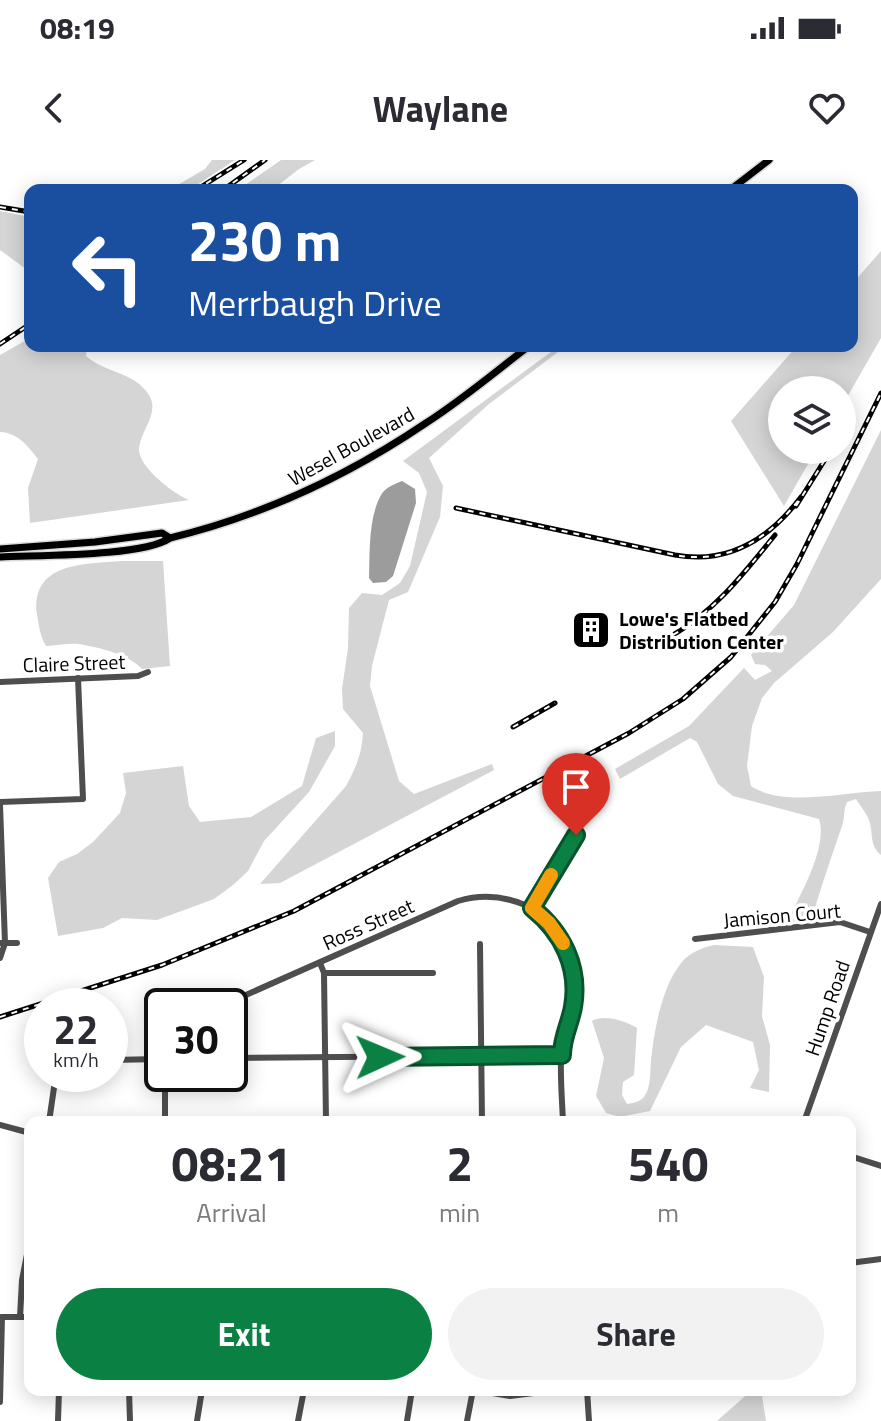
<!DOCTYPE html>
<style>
:root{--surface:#fff;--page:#f2f2f3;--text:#2b2b33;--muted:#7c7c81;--accent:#0b8043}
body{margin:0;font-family:"Titillium Web",sans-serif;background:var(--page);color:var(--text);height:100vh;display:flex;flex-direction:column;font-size:30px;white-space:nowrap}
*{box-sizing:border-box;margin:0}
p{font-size:26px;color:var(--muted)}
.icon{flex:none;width:44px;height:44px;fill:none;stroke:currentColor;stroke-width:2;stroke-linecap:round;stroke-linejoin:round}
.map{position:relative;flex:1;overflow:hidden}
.drawer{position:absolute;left:24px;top:956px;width:832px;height:280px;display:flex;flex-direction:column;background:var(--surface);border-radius:16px;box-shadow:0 4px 20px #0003}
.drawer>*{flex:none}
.hud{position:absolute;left:24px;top:24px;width:834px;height:168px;border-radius:16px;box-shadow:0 4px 20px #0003;background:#1a4fa0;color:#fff;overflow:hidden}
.controls{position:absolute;left:768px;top:216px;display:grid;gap:16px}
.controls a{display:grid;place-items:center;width:88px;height:88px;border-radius:50%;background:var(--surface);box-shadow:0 4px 20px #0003;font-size:40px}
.speed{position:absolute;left:24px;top:828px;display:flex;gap:16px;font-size:40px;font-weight:700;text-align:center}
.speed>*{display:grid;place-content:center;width:104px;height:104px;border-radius:50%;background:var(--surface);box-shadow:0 4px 20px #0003;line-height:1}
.speed small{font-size:20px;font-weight:400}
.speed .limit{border:4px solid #111;border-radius:12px;background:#fff;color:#111}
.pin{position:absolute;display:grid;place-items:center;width:68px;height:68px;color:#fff;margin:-82px -34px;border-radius:50% 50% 50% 0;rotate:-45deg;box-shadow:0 0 8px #0007}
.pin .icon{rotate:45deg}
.me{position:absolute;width:88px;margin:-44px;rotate:89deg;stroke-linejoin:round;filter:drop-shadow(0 0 6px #0008)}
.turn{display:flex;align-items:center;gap:28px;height:168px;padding:0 32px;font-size:36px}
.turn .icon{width:104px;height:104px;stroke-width:2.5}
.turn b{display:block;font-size:56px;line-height:68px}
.eta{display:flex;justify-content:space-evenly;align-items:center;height:136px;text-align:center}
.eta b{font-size:48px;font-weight:700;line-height:56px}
.action{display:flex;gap:16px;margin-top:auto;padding:16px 32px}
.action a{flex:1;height:92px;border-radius:48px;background:var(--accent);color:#fff;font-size:32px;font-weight:700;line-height:92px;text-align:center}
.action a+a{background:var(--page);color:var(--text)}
.status{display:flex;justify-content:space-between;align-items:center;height:56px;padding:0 40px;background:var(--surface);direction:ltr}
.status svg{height:22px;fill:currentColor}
header{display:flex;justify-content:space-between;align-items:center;height:104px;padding:0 32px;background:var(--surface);font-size:36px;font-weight:700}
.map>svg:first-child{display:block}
</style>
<div class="status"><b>08:19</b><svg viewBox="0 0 49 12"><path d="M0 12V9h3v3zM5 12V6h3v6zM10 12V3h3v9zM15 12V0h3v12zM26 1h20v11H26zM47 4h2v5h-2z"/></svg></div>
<header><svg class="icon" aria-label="back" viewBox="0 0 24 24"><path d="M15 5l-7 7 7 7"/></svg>Waylane<svg class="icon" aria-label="heart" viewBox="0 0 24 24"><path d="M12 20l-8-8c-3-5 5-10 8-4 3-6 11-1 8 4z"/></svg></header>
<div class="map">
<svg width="881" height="1261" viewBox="0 0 881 1261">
<rect width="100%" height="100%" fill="#fff"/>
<g fill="#d5d5d5">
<polygon points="212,0 235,0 189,30 169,30 205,9"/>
<polygon points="281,0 315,0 299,9 272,30 238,30"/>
<polygon points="0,51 30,57 30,112 0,90"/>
<polygon points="881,91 881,178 842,246 842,230 782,230 782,290 816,290 784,346 731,261 797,186 852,186 852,124"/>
<path d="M30 178V186H87L86 196C105 213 135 212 149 235 160 253 141 270 139 288 137 306 174 334 189 340L30 363 28 328 38 299C27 285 18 273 0 272V195Z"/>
<path d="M559 186H566L489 244 429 298 443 326 440 357 408 432 389 440 372 506 370 526 399 621 414 634 492 604 494 610 280 723 260 724 346 626C356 608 362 593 363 573L343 549 342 529 348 488 349 448 362 433 382 435 400 423 410 406 427 332 419 313 403 301Z"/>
<path d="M881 270V419L833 472 774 523 762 538 752 566 747 606 751 626C784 648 843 632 881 631V695C870 686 873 676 870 663 868 655 861 647 856 639L847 642C843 651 845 658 842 666 831 698 820 729 811 762L788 761C800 734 828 688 819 659L733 636 718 624 697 582 690 578 620 619 615 609 689 566 744 508 755 520 772 511 765 505 755 504 751 495 794 445Z"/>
<path d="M122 401H163L170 506 142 509C129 494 97 487 78 484 67 483 56 486 46 486 40 476 39 466 37 455 30 402 85 404 122 401Z"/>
<polygon points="335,571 335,586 309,632 264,681 248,711 233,725 214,739 157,760 122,758 103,768 58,776 48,718 59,702 77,694 93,682 120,653 126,633 123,613 183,606 189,646 200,662 251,657 302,626 316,578"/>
<path d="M714 785 753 787 764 817 762 856 770 885 769 932 750 928 759 910 753 882 706 865 681 887 650 951 620 957 606 953 596 936 604 898 592 861C604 854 625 861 637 868L634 915 623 922 622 935 627 944C634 943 639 942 644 937 651 928 650 912 651 901 654 871 662 825 682 802 689 793 703 787 714 785Z"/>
<polygon points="752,1230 761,1230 766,1261 717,1261"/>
</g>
<path fill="#9c9c9c" d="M402 321 415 329 416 343 393 416 386 422 373 423 369 418C370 392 368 359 381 335 385 328 394 324 402 321Z"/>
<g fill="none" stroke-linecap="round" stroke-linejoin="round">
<g stroke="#dbdbdb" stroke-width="10">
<g id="major">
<polyline points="730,30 769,0"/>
<polyline points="0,389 95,382 162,373 170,378"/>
<path d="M0 397C38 395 142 397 170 378 261 356 349 315 426 263 462 240 495 212 529 186"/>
</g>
</g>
<g stroke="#4e4e4e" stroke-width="6">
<polyline points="0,522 138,516 148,512"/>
<polyline points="0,642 83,639 78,518"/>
<polyline points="0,645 5,783 0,798"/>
<polyline points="532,748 576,675"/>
<polyline points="695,779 840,762 870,772"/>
<polyline points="0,783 17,783"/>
<polyline points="480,784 482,962"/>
<polyline points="320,803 324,813 326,962"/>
<polyline points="324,813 433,813"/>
<path d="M221 846 458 741C481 734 504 736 525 745 562 762 579 807 573 845 572 858 564 869 562 881 559 907 562 936 563 962"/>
<polyline points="230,898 562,895"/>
<polyline points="110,900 162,899"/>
<polyline points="165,914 165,962"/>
<polyline points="49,962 56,914"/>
<polyline points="804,962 881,744"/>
<polyline points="0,965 30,973"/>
<polyline points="850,996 881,1006"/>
<polyline points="850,1103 881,1099"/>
<polyline points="2,1157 30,1157"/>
<polyline points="20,1157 22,1120 30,1079"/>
<polyline points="129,1230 130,1261"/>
<polyline points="475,1230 510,1236 557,1230"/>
<polyline points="587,1230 589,1261"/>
<polyline points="0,1242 2,1157"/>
<polyline points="58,1261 59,1230"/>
<polyline points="197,1261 202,1230"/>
<polyline points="298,1261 304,1230"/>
<polyline points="407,1261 412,1230"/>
<polyline points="467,1261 473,1230"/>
</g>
<use href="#major" stroke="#000" stroke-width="7"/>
<g stroke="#000" stroke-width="5">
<g id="rail">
<polyline points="196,30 244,0"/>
<polyline points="223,30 265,0"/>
<polyline points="0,47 30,52"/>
<polyline points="0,184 30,164"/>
<polyline points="842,272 850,259"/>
<polyline points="796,346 831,290"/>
<path d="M456 348 675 395C729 405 770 378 801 337"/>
<path d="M673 475C717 449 743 414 775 375"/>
<polyline points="513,567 555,543"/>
<polyline points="0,857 162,805 294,751 629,573 683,539 731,497 775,442 797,404 881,233"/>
</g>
</g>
<use href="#rail" stroke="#fff" stroke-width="2" stroke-dasharray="6" stroke-linecap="butt"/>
</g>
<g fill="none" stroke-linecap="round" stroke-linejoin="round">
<g stroke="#07532c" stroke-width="20">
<path id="route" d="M380 897 562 895C562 877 570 864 573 847 580 807 562 772 532 748L576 675"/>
</g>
<use href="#route" stroke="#0b8043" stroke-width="14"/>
<polyline stroke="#f59e0b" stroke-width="14" points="551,715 532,748 549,763 563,783"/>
</g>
<defs>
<g id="building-square" transform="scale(2)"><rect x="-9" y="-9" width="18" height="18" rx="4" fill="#000" stroke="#fff"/><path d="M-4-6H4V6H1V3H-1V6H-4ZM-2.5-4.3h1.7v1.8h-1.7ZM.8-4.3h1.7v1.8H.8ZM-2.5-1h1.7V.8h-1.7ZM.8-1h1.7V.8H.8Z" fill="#fff"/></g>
</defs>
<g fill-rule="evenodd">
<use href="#building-square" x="591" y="470"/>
</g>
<g text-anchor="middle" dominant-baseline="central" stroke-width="7" stroke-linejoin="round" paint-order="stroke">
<g font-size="20" fill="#000" stroke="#fff">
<text transform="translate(351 286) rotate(-29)">Wesel Boulevard</text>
<text transform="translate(74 503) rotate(-2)">Claire Street</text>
<text transform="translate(782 755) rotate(-5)">Jamison Court</text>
<text transform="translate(368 764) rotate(-24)">Ross Street</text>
<text transform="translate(827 848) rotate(-71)">Hump Road</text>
</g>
<g font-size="20" font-weight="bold" fill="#000" stroke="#fff" text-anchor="start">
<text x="619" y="458">Lowe's Flatbed<tspan x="619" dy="23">Distribution Center</tspan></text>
</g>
</g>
</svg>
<div class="controls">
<a><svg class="icon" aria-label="layers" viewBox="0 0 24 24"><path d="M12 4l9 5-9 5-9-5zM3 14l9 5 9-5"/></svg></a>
</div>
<div class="speed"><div>22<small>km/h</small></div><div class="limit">30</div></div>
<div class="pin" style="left:576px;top:675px;background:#d93025"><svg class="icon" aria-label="arrive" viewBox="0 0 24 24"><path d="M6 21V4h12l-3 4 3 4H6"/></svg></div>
<svg class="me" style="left:380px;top:897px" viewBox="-20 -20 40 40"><path d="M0-17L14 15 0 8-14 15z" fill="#0b8043" stroke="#fff" stroke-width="4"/></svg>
<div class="hud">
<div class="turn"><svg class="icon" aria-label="left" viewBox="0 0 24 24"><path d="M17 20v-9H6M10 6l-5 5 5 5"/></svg><div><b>230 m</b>Merrbaugh Drive</div></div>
</div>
<section class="drawer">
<div class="eta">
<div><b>08:21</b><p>Arrival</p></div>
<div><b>2</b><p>min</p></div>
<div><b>540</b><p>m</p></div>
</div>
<div class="action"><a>Exit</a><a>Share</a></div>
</section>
</div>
